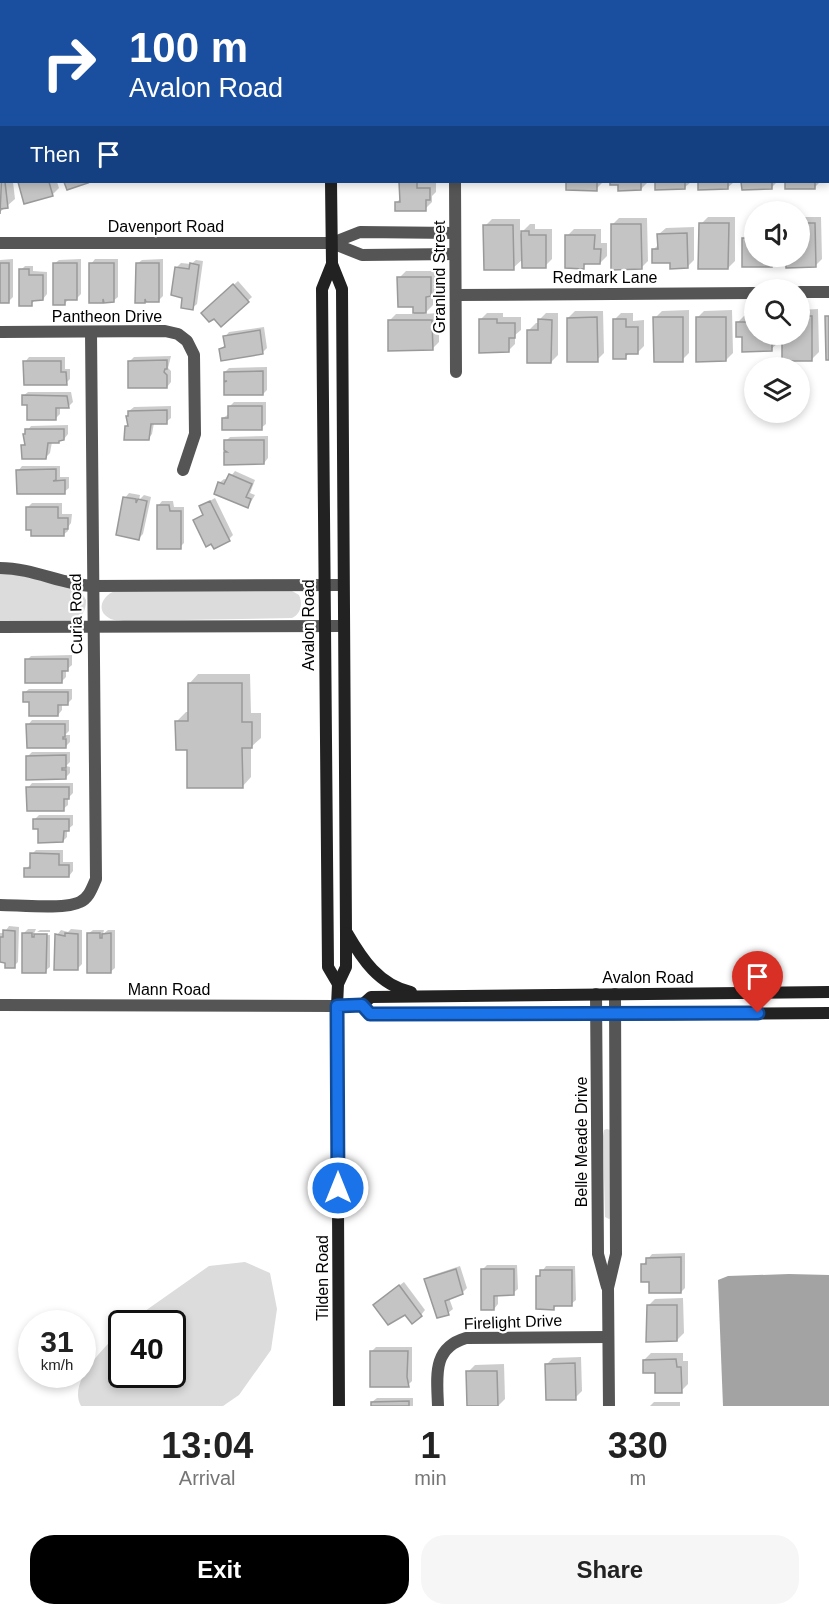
<!DOCTYPE html>
<style>
:root{--surface:#fff;--page:#f6f6f6;--text:#222;--muted:#767676;--accent:#000}
body{margin:0;font-family:Helvetica,sans-serif;background:var(--page);color:var(--text);height:100vh;display:flex;flex-direction:column;font-size:22px;white-space:nowrap}
*{box-sizing:border-box;margin:0}
p{font-size:20px;color:var(--muted)}
.icon{flex:none;width:33px;height:33px;fill:none;stroke:currentColor;stroke-width:2;stroke-linecap:round;stroke-linejoin:round}
.map{position:relative;height:1406px;overflow:hidden}
.drawer{display:flex;flex-direction:column;background:var(--surface);flex:1}
.drawer>*{flex:none}
.guide{position:absolute;left:0px;top:0px;width:830px;height:183px;box-shadow:0 3px 9px #0003;background:#1a4fa0;color:#fff;overflow:hidden}
.controls{position:absolute;left:744px;top:201px;display:grid;gap:12px}
.controls a{display:grid;place-items:center;width:66px;height:66px;border-radius:50%;background:var(--surface);box-shadow:0 3px 9px #0003;font-size:30px}
.speed{position:absolute;left:18px;top:1310px;display:flex;gap:12px;font-size:30px;font-weight:700;text-align:center}
.speed>*{display:grid;place-content:center;width:78px;height:78px;border-radius:50%;background:var(--surface);box-shadow:0 3px 9px #0003;line-height:1}
.speed small{font-size:15px;font-weight:400}
.speed .limit{border:3px solid #111;border-radius:9px;background:#fff;color:#111}
.pin{position:absolute;display:grid;place-items:center;width:51px;height:51px;color:#fff;margin:-62px -26px;border-radius:50% 50% 50% 0;rotate:-45deg;box-shadow:0 0 6px #0007}
.pin .icon{rotate:45deg}
.me{position:absolute;width:66px;margin:-33px;rotate:0deg;stroke-linejoin:round;filter:drop-shadow(0 0 4px #0008)}
.turn{display:flex;align-items:center;gap:21px;height:126px;padding:0 30px;font-size:27px}
.turn .icon{width:78px;height:78px;stroke-width:2.5}
.turn b{display:block;font-size:42px;line-height:51px}
.then{display:flex;align-items:center;height:57px;padding:0 30px;background:#0003;gap:12px;font-size:22px}
.eta{display:flex;justify-content:space-evenly;align-items:center;height:102px;text-align:center}
.eta b{font-size:36px;font-weight:600;line-height:42px}
.primary-button{display:flex;gap:12px;margin-top:auto;padding:12px 30px}
.primary-button a{flex:1;height:69px;border-radius:24px;background:var(--accent);color:#fff;font-size:24px;font-weight:600;line-height:69px;text-align:center}
.primary-button a+a{background:var(--page);color:var(--text)}
.map>svg:first-child{display:block}
</style>
<div class="map">
<svg width="829" height="1406" viewBox="0 0 829 1406">
<rect width="100%" height="100%" fill="#fff"/>
<g fill="#dcdcdc">
<path d="M0 574H17L67 587 82 593 86 600C86 612 82 617 71 621H0Z"/>
<path d="M115 591H292L299 595C303 604 301 614 292 618L124 621C119 620 113 621 109 618 95 610 103 595 115 591Z"/>
<polygon points="607,1129 610,1130 612,1217 609,1219 605,1217 603,1136 604,1130"/>
<path d="M245 1262 270 1273 277 1309 271 1350 239 1395 223 1406H81C67 1381 106 1347 121 1330L122 1374H172V1323H128L209 1266Z"/>
</g>
<polygon fill="#a3a3a3" points="789,1274 829,1275 829,1406 723,1406 718,1280 728,1276"/>
<g fill="#0003">
<polygon points="0,0 24,0 25,2 2,2 0,23"/>
<polygon points="98,0 138,0 97,2"/>
<polygon points="217,0 258,0 258,2"/>
<polygon points="392,0 437,0 437,2 390,2"/>
<polygon points="479,0 530,0 479,2"/>
<rect x="828" y="55" width="1" height="34"/>
<polygon points="0,58 2,58 1,107 0,104"/>
<polygon points="0,164 2,164 2,182 13,182 15,199 0,212"/>
<polygon points="20,182 57,182 59,188 52,195 25,202"/>
<polygon points="401,182 436,182 436,192 432,196 432,202 425,209 397,202 401,198"/>
<polygon points="568,182 603,182 596,189 568,189"/>
<polygon points="612,182 648,182 641,189 612,184"/>
<polygon points="656,182 691,182 684,188 656,189"/>
<polygon points="699,182 734,182 727,188 700,188"/>
<polygon points="743,182 777,182 771,188 743,188"/>
<polygon points="787,182 820,182 815,187 787,187"/>
<polygon points="708,217 735,217 735,261 728,268 701,224"/>
<polygon points="800,217 821,217 822,259 815,266 800,256"/>
<polygon points="619,218 647,218 648,261 641,268 612,225"/>
<polygon points="492,219 520,219 520,234 530,224 535,224 535,229 552,229 552,259 545,266 523,259 513,268 485,226"/>
<polygon points="694,227 694,260 687,267 671,262 653,250 659,244 659,234 666,228"/>
<polygon points="574,229 601,229 601,243 607,243 607,256 600,263 588,262 583,267 567,236"/>
<polygon points="750,232 754,232 754,256 779,256 772,265 743,266 743,239"/>
<polygon points="13,259 13,297 9,301 0,299 0,260"/>
<polygon points="81,259 81,294 76,299 69,299 64,304 54,264 59,260"/>
<polygon points="95,259 118,259 118,297 113,301 104,299 102,301 91,264"/>
<polygon points="163,259 163,296 159,300 147,299 144,301 137,264 142,260"/>
<polygon points="196,260 203,261 197,304 192,308 183,296 177,267 181,263 191,264"/>
<polygon points="25,266 33,266 33,271 47,272 47,294 43,299 36,299 31,304 21,270"/>
<polygon points="406,271 437,271 438,288 433,293 433,305 424,314 439,313 439,342 432,349 389,321 396,314 414,314 414,306 399,278"/>
<polygon points="238,281 252,297 221,325 214,317 203,313"/>
<polygon points="818,309 819,352 812,359 800,334 800,310"/>
<polygon points="689,310 689,353 682,360 655,318 662,311"/>
<polygon points="732,310 733,353 726,360 697,318 704,311"/>
<polygon points="575,311 603,311 604,353 597,360 568,318"/>
<polygon points="487,313 503,313 503,317 521,317 521,330 515,335 515,344 508,351 480,320"/>
<polygon points="546,313 558,313 558,355 551,362 529,330 536,323 539,323 539,320"/>
<polygon points="621,313 633,313 633,321 644,320 644,346 637,353 630,353 625,357 614,320"/>
<polygon points="744,316 754,316 754,334 778,334 778,343 771,349 743,335 737,323"/>
<polygon points="264,327 267,348 263,352 221,349 226,344 225,337 229,332"/>
<polygon points="171,356 168,368 171,371 171,382 167,387 130,361 134,357"/>
<polygon points="29,357 65,357 65,369 70,369 70,379 66,383 25,362"/>
<polygon points="267,367 267,390 263,394 229,379 225,372 229,368"/>
<polygon points="28,392 71,392 73,402 69,406 60,406 60,414 56,418 29,403 23,396"/>
<polygon points="234,402 266,402 266,424 261,428 223,418 229,414 229,407"/>
<polygon points="171,406 171,418 166,422 154,423 152,434 148,439 126,426 129,424 129,411 134,407"/>
<polygon points="68,425 68,434 64,439 52,442 50,453 45,458 23,445 26,442 24,435 31,426"/>
<polygon points="268,436 268,458 264,463 226,452 228,450 226,441 230,437"/>
<polygon points="22,466 60,466 60,477 69,477 69,488 64,492 18,471"/>
<polygon points="235,471 255,480 250,493 255,495 248,507 219,483 224,479 228,480"/>
<polygon points="129,493 140,495 139,500 144,495 151,497 143,534 139,538 125,498"/>
<polygon points="215,498 233,535 229,539 195,521 204,514 201,506"/>
<polygon points="162,501 173,501 174,507 184,507 184,543 180,547 158,506"/>
<polygon points="32,503 62,503 62,514 72,514 71,523 68,527 68,531 63,535 28,507"/>
<polygon points="72,655 72,665 66,670 66,677 61,682 27,660 31,656"/>
<polygon points="198,674 250,674 251,713 261,713 261,738 251,747 251,777 242,787 188,749 177,721 186,712 189,712 189,684"/>
<polygon points="29,689 72,689 72,699 68,703 62,703 62,710 58,715 31,700 24,693"/>
<polygon points="32,720 69,720 69,731 65,735 70,735 70,742 65,747 28,725"/>
<polygon points="32,752 70,752 70,762 66,766 70,767 70,773 65,778 28,756"/>
<polygon points="32,783 73,783 73,793 68,798 68,805 63,809 28,788"/>
<polygon points="39,815 73,815 73,825 67,830 67,837 63,841 40,827 34,820"/>
<polygon points="36,850 63,850 63,862 73,862 73,871 69,876 26,869 30,865 32,854"/>
<polygon points="9,926 19,927 18,962 14,966 7,961 0,961 0,933 4,933"/>
<polygon points="28,929 36,929 33,936 50,935 50,967 45,971 24,933"/>
<polygon points="71,929 82,930 82,964 77,969 57,935 61,930 68,932"/>
<polygon points="40,930 50,930 50,932 37,932"/>
<polygon points="93,930 104,930 103,934 108,930 115,930 115,968 110,972 88,934"/>
<polygon points="685,1253 685,1288 681,1292 650,1281 643,1265 652,1254"/>
<polygon points="487,1265 517,1265 518,1289 513,1293 498,1294 498,1304 494,1309 482,1270"/>
<polygon points="460,1266 467,1288 462,1293 449,1298 453,1309 448,1313 426,1280 430,1276"/>
<polygon points="546,1266 575,1266 576,1300 571,1304 558,1304 554,1308 538,1277"/>
<polygon points="404,1282 425,1310 421,1315 405,1313 379,1301"/>
<polygon points="683,1298 684,1333 677,1340 648,1306 655,1299"/>
<polygon points="376,1347 412,1347 412,1381 408,1385 372,1351"/>
<polygon points="651,1353 683,1353 683,1361 688,1361 688,1384 681,1391 644,1360"/>
<polygon points="581,1357 582,1391 575,1398 546,1365 553,1358"/>
<polygon points="504,1364 505,1399 498,1406 468,1372 475,1365"/>
<polygon points="377,1398 413,1398 413,1406 372,1406 372,1402"/>
<polygon points="654,1402 680,1402 680,1406 650,1406"/>
</g>
<g fill="#c4c4c4" stroke="#999" stroke-width="1.5">
<polygon points="2,169 2,182 5,182 8,208 0,209 0,214"/>
<polygon points="18,182 49,182 53,196 24,204"/>
<polygon points="64,182 87,182 88,183 67,190"/>
<polygon points="399,182 417,182 417,188 430,188 430,200 426,200 426,211 395,211 395,202 400,202"/>
<polygon points="566,182 597,182 597,191 566,190"/>
<polygon points="610,182 641,182 641,190 618,191 618,185 610,185"/>
<polygon points="655,182 685,182 685,189 655,190"/>
<polygon points="698,182 728,182 728,189 698,190"/>
<polygon points="741,182 772,182 772,189 742,190"/>
<rect x="785" y="182" width="30" height="7"/>
<polygon points="699,223 729,223 728,269 698,269"/>
<polygon points="800,223 815,223 816,267 786,268 786,256 800,256"/>
<polygon points="611,224 641,224 642,269 611,270"/>
<polygon points="483,225 513,225 514,270 484,270"/>
<polygon points="521,231 529,231 529,235 546,235 546,268 522,268"/>
<polygon points="687,233 688,268 670,269 670,263 652,263 652,249 658,249 657,234"/>
<polygon points="565,235 595,235 594,249 601,249 600,264 584,264 584,269 565,268"/>
<polygon points="742,238 754,238 754,256 772,256 772,267 742,267"/>
<rect x="0" y="263" width="9" height="40"/>
<polygon points="53,263 77,263 77,300 65,300 65,305 53,305"/>
<polygon points="89,263 114,263 114,302 104,303 103,299 103,303 89,303"/>
<polygon points="136,263 159,263 159,302 146,302 145,299 145,303 135,303"/>
<polygon points="190,263 199,265 193,310 181,308 182,298 171,295 175,267 189,269"/>
<polygon points="19,269 29,269 29,275 43,275 43,300 32,301 32,306 19,306"/>
<polygon points="397,277 431,277 431,296 426,297 426,313 413,313 413,307 398,307"/>
<polygon points="233,284 249,302 221,327 214,319 209,322 201,313"/>
<polygon points="800,316 812,316 812,361 782,361 782,334 800,334"/>
<polygon points="825,316 829,316 829,360 826,360"/>
<polygon points="597,317 598,362 567,362 567,318"/>
<polygon points="653,317 683,317 683,362 654,362"/>
<polygon points="696,317 726,317 726,361 696,362"/>
<polygon points="754,317 754,334 772,334 772,351 742,352 742,337 736,337 736,322 753,322"/>
<polygon points="479,319 497,319 497,323 515,323 515,338 509,338 509,352 479,353"/>
<polygon points="538,319 552,320 551,363 527,363 527,330 538,330"/>
<polygon points="613,319 626,319 626,327 638,327 638,354 626,354 626,359 613,359"/>
<polygon points="388,320 432,320 433,350 388,351"/>
<polygon points="260,330 263,354 221,361 219,349 225,347 223,336"/>
<polygon points="167,360 167,369 165,369 164,372 167,375 167,388 128,388 128,361"/>
<polygon points="23,361 61,361 61,372 66,372 67,385 24,385"/>
<polygon points="263,371 263,395 224,395 224,382 227,381 224,381 224,372"/>
<polygon points="22,395 67,396 69,408 56,408 56,420 27,420 27,405 22,405"/>
<polygon points="228,406 262,406 262,430 222,430 222,418 228,418"/>
<polygon points="167,410 167,424 151,424 149,440 124,440 125,426 128,426 126,416 128,416 128,411"/>
<polygon points="25,429 64,429 64,440 59,441 59,443 48,443 46,459 22,459 21,445 25,445 23,434 25,434"/>
<polygon points="224,440 264,440 264,464 224,465 224,452 227,452 224,450"/>
<polygon points="56,469 56,480 53,481 65,480 65,494 17,494 16,470"/>
<polygon points="229,474 252,484 246,497 251,499 248,508 214,494 218,482 224,484"/>
<polygon points="123,497 136,499 136,503 138,499 147,501 139,540 116,535"/>
<polygon points="210,501 230,541 214,549 211,544 206,547 193,520 203,515 199,506"/>
<polygon points="157,505 169,505 170,511 181,511 181,549 157,549"/>
<polygon points="26,507 58,507 58,518 68,518 68,529 64,529 64,536 31,536 31,530 26,530"/>
<polygon points="25,659 68,659 68,671 62,671 62,683 25,683"/>
<polygon points="188,683 242,683 242,722 252,722 252,748 242,748 243,788 187,788 187,750 176,750 175,721 188,721"/>
<polygon points="23,692 68,692 68,705 58,705 58,716 29,716 29,702 23,702"/>
<polygon points="26,724 65,724 65,737 63,737 63,739 66,739 66,748 27,748"/>
<polygon points="66,755 66,768 62,768 62,770 66,770 66,779 26,780 26,756"/>
<polygon points="26,787 69,787 69,799 64,799 64,811 27,811"/>
<polygon points="33,819 69,819 69,831 64,831 63,842 38,843 38,829 33,829"/>
<polygon points="30,853 59,854 59,865 69,865 69,877 24,877 24,868 30,868"/>
<polygon points="3,930 15,931 15,968 5,968 5,963 0,962 0,937 3,937"/>
<polygon points="22,933 32,933 32,937 34,937 34,934 47,934 46,973 22,973"/>
<polygon points="65,933 78,934 78,970 54,970 55,934 65,936"/>
<polygon points="87,933 100,933 100,938 102,938 102,934 111,933 111,973 87,973"/>
<polygon points="681,1257 681,1293 649,1293 649,1282 641,1282 641,1264 646,1264 646,1258"/>
<polygon points="456,1269 463,1294 445,1301 449,1315 437,1318 424,1279"/>
<polygon points="481,1269 514,1269 514,1295 494,1296 494,1310 481,1310"/>
<polygon points="540,1270 572,1270 572,1306 554,1306 554,1310 536,1309 536,1276 540,1276"/>
<polygon points="399,1285 422,1316 412,1324 405,1315 388,1325 373,1305"/>
<polygon points="647,1305 677,1305 677,1341 646,1342"/>
<polygon points="370,1351 408,1351 407,1377 409,1387 370,1387"/>
<polygon points="676,1359 677,1367 681,1367 682,1393 655,1393 655,1373 643,1373 643,1360"/>
<polygon points="575,1363 576,1400 546,1400 545,1364"/>
<polygon points="466,1371 497,1371 498,1406 467,1406"/>
<polygon points="409,1401 409,1406 371,1406 371,1402"/>
</g>
<g fill="none" stroke-linecap="round" stroke-linejoin="round">
<g stroke="#555" stroke-width="12">
<polyline points="453,0 453,2"/>
<polyline points="176,2 177,0"/>
<polyline points="828,120 829,120"/>
<polyline points="0,138 2,138"/>
<polyline points="455,182 456,372"/>
<polyline points="0,243 332,243 360,232 455,233"/>
<polyline points="332,243 362,255 455,254"/>
<polyline points="800,292 829,292"/>
<polyline points="456,295 754,293"/>
<polyline points="0,332 165,331 178,334 187,341 194,355 195,434 183,470"/>
<path d="M0 568C33 568 60 584 92 586L343 585"/>
<polyline points="0,627 344,626"/>
<path d="M0 905C18 905 65 910 80 902 89 898 92 888 96 879L91 332"/>
<polyline points="596,994 598,1254 607,1287"/>
<polyline points="0,1005 337,1006"/>
<path d="M438 1406C437 1376 432 1348 466 1338L608 1337"/>
<polyline points="609,1406 608,1288 616,1254 615,994"/>
</g>
<g stroke="#222" stroke-width="12">
<polyline points="330,0 330,2"/>
<polyline points="331,182 332,264 322,289 328,967 338,984"/>
<polyline points="332,264 342,289 346,932 346,967 338,984 337,1006 339,1406"/>
<path d="M347 933C362 959 379 985 411 992"/>
<polyline points="362,1005 370,1014 597,1015 829,1013"/>
<polyline points="337,1006 362,1005 371,997 829,992"/>
</g>
</g>
<g fill="none" stroke-linecap="round" stroke-linejoin="round">
<g stroke="#114b97" stroke-width="15">
<polyline id="route" points="338,1188 337,1006 362,1005 370,1014 758,1013"/>
</g>
<use href="#route" stroke="#1a73e8" stroke-width="10"/>
</g>
<g text-anchor="middle" dominant-baseline="central" stroke-width="4.5" stroke-linejoin="round" paint-order="stroke">
<g font-size="16" fill="#000" stroke="#fff">
<text x="166" y="226">Davenport Road</text>
<text transform="translate(439 277) rotate(-90)">Granlund Street</text>
<text x="605" y="277">Redmark Lane</text>
<text x="107" y="316">Pantheon Drive</text>
<text transform="translate(76 614) rotate(-91)">Curia Road</text>
<text transform="translate(308 625) rotate(-90)">Avalon Road</text>
<text x="648" y="977">Avalon Road</text>
<text x="169" y="989">Mann Road</text>
<text transform="translate(581 1142) rotate(-90)">Belle Meade Drive</text>
<text transform="translate(322 1278) rotate(-90)">Tilden Road</text>
<text transform="translate(513 1322) rotate(-2)">Firelight Drive</text>
</g>
</g>
</svg>
<div class="controls">
<a><svg class="icon" aria-label="sound" viewBox="0 0 24 24"><path d="M4 9h4l5-4v14l-5-4H4zM17 9q2 3 0 6"/></svg></a>
<a><svg class="icon" aria-label="search" viewBox="0 0 24 24"><circle cx="10" cy="10" r="6"/><path d="M15 15l6 6"/></svg></a>
<a><svg class="icon" aria-label="layers" viewBox="0 0 24 24"><path d="M12 4l9 5-9 5-9-5zM3 14l9 5 9-5"/></svg></a>
</div>
<div class="speed"><div>31<small>km/h</small></div><div class="limit">40</div></div>
<div class="pin" style="left:758px;top:1013px;background:#d93025"><svg class="icon" aria-label="arrive" viewBox="0 0 24 24"><path d="M6 21V4h12l-3 4 3 4H6"/></svg></div>
<svg class="me" style="left:338px;top:1188px" viewBox="-20 -20 40 40"><circle r="17" fill="#1a73e8" stroke="#fff" stroke-width="3"/><path d="M0-11L8 9 0 5-8 9z" fill="#fff"/></svg>
<div class="guide">
<div class="turn"><svg class="icon" aria-label="right" viewBox="0 0 24 24"><path d="M7 20v-9h11M14 6l5 5-5 5"/></svg><div><b>100 m</b>Avalon Road</div></div>
<div class="then">Then<svg class="icon" aria-label="arrive" viewBox="0 0 24 24"><path d="M6 21V4h12l-3 4 3 4H6"/></svg></div>
</div>
</div>
<section class="drawer">
<div class="eta">
<div><b>13:04</b><p>Arrival</p></div>
<div><b>1</b><p>min</p></div>
<div><b>330</b><p>m</p></div>
</div>
<div class="primary-button"><a>Exit</a><a>Share</a></div>
</section>
